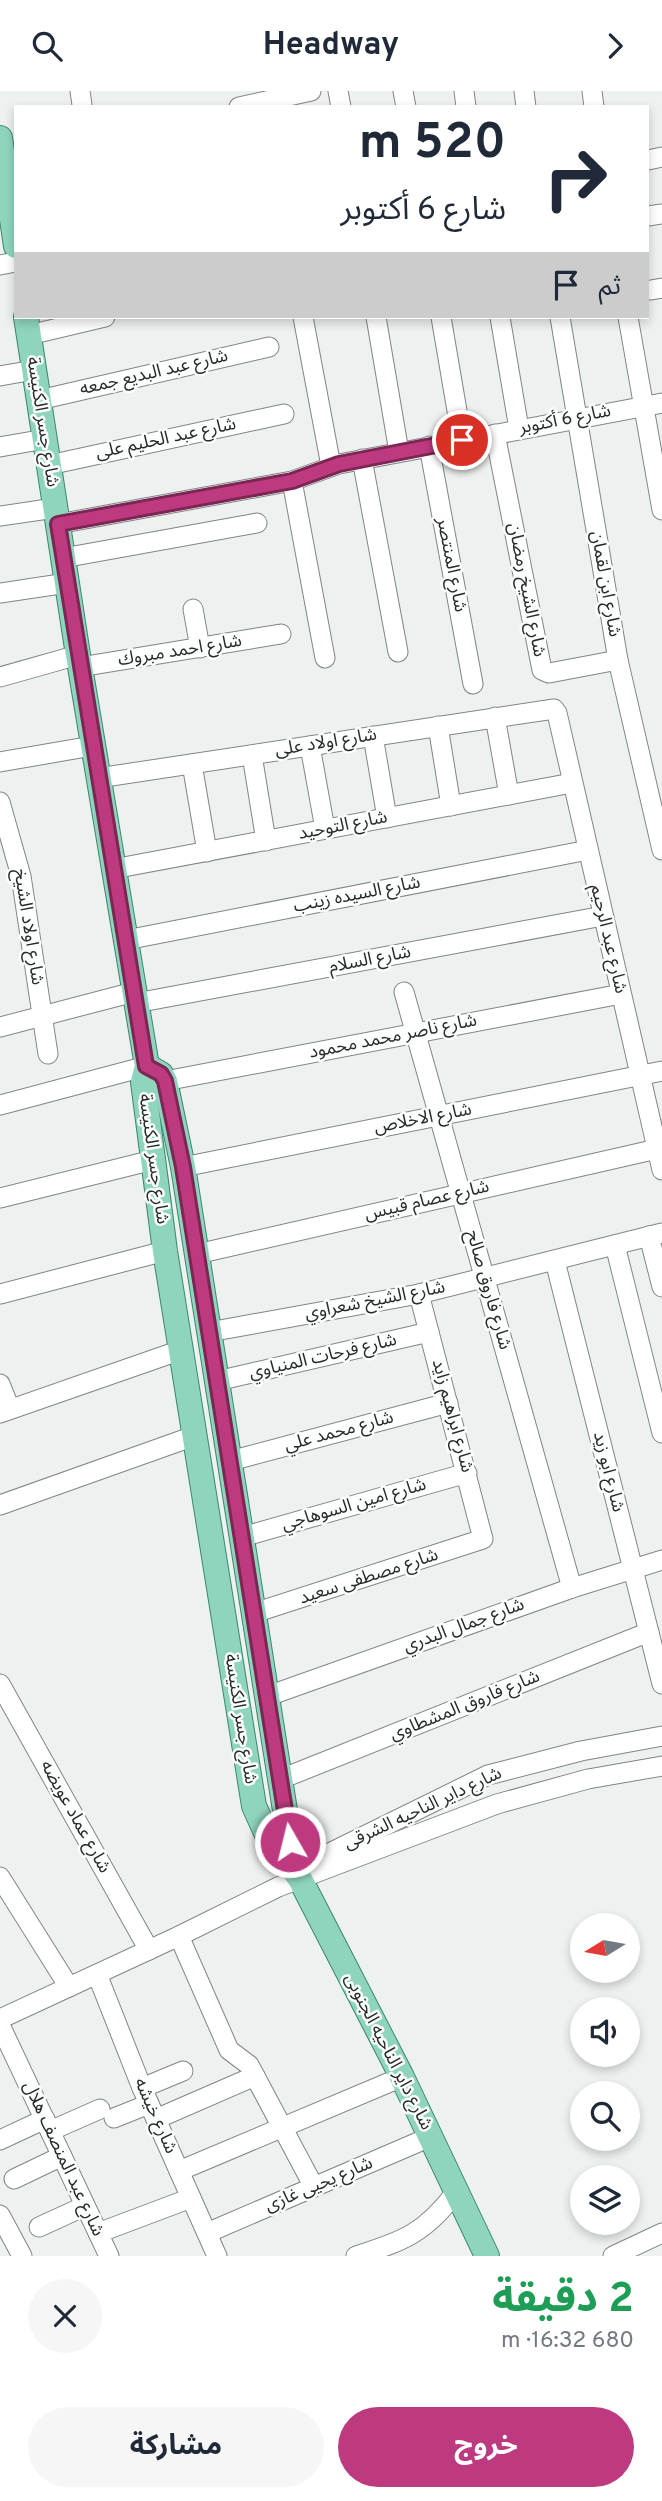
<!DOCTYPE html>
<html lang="ar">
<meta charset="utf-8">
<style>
:root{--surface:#fff;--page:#f6f6f7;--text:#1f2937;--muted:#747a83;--accent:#be3a80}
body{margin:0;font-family:Overpass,"Noto Sans Arabic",sans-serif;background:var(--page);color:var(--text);direction:rtl;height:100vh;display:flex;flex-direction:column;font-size:26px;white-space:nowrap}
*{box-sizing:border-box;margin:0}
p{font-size:23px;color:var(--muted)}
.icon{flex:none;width:38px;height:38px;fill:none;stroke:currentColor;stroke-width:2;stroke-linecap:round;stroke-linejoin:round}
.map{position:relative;height:2165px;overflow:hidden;direction:ltr}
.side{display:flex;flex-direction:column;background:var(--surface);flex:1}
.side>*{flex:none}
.guide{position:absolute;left:14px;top:14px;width:635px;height:214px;border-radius:0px;box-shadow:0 4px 10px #0003;direction:rtl;background:#fff;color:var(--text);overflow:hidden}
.needle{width:46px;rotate:259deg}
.tools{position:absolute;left:570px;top:1822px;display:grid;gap:14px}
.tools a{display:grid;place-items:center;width:70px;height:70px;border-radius:50%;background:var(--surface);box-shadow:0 4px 10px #0003;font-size:35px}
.pin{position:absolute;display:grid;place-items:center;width:60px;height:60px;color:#fff;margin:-30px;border:4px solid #fff;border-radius:50%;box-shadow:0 2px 7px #0007}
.me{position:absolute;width:77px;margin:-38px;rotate:352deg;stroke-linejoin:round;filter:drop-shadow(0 0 5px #0008)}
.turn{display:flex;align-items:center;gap:24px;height:147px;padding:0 28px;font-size:32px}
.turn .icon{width:91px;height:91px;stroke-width:2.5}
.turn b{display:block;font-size:49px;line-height:60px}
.then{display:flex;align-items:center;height:66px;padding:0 28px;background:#0003;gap:14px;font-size:26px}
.round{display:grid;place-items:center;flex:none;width:74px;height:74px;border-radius:37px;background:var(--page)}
.overview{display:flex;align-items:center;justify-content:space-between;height:119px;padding:0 28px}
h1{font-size:42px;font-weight:700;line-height:52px;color:#1e9e55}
.action{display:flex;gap:14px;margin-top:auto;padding:14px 28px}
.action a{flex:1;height:80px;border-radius:42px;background:var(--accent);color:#fff;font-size:28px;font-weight:700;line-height:80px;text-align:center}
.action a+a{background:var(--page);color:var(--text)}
header{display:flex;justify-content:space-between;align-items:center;height:91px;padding:0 28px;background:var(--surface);font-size:32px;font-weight:700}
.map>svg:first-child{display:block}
</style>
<header><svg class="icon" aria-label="forward" viewBox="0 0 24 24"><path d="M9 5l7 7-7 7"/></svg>Headway<svg class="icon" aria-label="search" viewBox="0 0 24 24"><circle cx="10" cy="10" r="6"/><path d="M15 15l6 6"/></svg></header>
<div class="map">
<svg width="662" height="2165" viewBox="0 0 662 2165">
<rect width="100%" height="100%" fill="#edf1ef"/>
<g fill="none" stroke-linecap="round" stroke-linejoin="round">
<g stroke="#818583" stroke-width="21">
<g id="minor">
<polyline points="80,0 82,14"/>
<polyline points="338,0 341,16"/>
<polyline points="403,0 406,16"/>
<polyline points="464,0 466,16"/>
<polyline points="524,0 526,16"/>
<polyline points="592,0 594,16"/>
<polyline points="239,16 311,0"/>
<polyline points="648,69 662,66"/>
<polyline points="648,125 662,123"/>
<polyline points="0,174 16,171"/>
<polyline points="651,199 662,197"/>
<polyline points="303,226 331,375"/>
<polyline points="376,226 399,361"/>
<polyline points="441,226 462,349"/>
<polyline points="500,226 519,338"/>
<polyline points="560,226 618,569 662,759"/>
<polyline points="628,226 662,419"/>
<polyline points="29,244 105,226"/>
<polyline points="0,285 34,279"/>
<polyline points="39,309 269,256"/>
<polyline points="495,343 542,579 549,582 618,569"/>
<polyline points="429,355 473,593"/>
<polyline points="0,356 45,348"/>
<polyline points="362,368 398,561"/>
<polyline points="49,374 284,323"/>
<polyline points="292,390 325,567"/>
<polyline points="0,425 55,417"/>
<polyline points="58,433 292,390 339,373 662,312"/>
<polyline points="63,467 257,432"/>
<polyline points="0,502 67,492"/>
<polyline points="193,518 200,557"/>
<polyline points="80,576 281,543"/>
<polyline points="0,586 78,564"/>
<polyline points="495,626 509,704"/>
<polyline points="438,635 451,715"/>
<polyline points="373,645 387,727"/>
<polyline points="310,655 325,738"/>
<polyline points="252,664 266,750"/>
<polyline points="0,671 92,655"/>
<polyline points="192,673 207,761"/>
<polyline points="98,687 554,618 557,622 662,1079"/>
<polyline points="0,711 21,785 48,963"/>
<polyline points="113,778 572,692"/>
<polyline points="126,849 588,759"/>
<polyline points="404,901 572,1497"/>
<polyline points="136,912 603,825"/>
<polyline points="0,936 134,901"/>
<polyline points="165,990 621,903"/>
<polyline points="0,1014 147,975"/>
<polyline points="183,1076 662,980"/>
<polyline points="0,1107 153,1069"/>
<polyline points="649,1145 662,1196"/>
<polyline points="615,1154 662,1342"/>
<polyline points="197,1163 657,1058"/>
<polyline points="555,1170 662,1593"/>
<polyline points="0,1203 165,1160"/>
<polyline points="209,1241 419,1203 662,1142"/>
<polyline points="217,1290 429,1241"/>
<polyline points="0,1293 10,1318"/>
<polyline points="0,1322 181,1259"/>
<polyline points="230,1370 448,1312"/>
<polyline points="0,1414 194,1345"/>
<polyline points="242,1446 467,1382"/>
<polyline points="254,1522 483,1448 419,1203"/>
<polyline points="0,1593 149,1859"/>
<polyline points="268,1605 572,1497 662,1469"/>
<polyline points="281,1688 649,1541"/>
<polyline points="291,1781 488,1684 581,1660 662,1645"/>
<polyline points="0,1786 69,1896"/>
<polyline points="179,1845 229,1959 249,1974 314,2096"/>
<polyline points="97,1883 142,1997 217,2165"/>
<polyline points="0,1928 179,1845 278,1796 497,1713 588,1688 662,1675"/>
<polyline points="0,1934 109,2165"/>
<polyline points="142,1997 183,1980"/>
<polyline points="114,2027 149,2013"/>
<polyline points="156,2028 255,1985"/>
<polyline points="50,2040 100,2018"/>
<polyline points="0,2049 45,2028"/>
<polyline points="179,2080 402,1986"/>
<polyline points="14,2088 62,2065"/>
<polyline points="0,2124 22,2165"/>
<polyline points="39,2136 85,2115"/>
<polyline points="98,2142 191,2107"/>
<polyline points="207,2142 430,2046"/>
<path d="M356 2165C404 2150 425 2142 456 2101"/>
<polyline points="613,2165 662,2142"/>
</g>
</g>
<g stroke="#3b876d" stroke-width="26">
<g id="major">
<polyline points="0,47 16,155"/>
<polyline points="26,226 78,564 147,975 143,991 165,1160 254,1715 272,1755 281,1762 300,1788 402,1986 487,2165"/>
<polyline points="147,975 161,983 165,990 183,1076 290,1751 281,1762"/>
</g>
</g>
<use href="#minor" stroke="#fff" stroke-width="19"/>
<use href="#major" stroke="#8fd5be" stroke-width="24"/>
</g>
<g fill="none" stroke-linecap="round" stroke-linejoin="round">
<g stroke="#7c2653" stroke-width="18">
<polyline id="route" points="290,1751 183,1076 165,990 161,983 146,975 58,433 292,390 339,373 462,349"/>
</g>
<use href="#route" stroke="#be3a80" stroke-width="12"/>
</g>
<g text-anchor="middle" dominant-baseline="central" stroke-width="5" stroke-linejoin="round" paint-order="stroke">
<g font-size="18" fill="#282928" stroke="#fafefc">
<text transform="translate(154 282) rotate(-13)">شارع عبد البديع جمعه</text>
<text transform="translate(565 329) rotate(-11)">شارع 6 أكتوبر</text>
<text transform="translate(42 331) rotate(81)">شارع جسر الكنيسة</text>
<text transform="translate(166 348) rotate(-12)">شارع عبد الحليم على</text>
<text transform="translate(451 474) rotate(79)">شارع المنتصر</text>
<text transform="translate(605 493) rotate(80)">شارع ابن لقمان</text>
<text transform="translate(526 499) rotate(79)">شارع الشيخ رمضان</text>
<text transform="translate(180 560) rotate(-9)">شارع احمد مبروك</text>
<text transform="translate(326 652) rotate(-9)">شارع اولاد على</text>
<text transform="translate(343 735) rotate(-11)">شارع التوحيد</text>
<text transform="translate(357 804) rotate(-11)">شارع السيده زينب</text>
<text transform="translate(28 836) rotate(81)">شارع اولاد الشيخ</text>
<text transform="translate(608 848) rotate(77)">شارع عبد الرحيم</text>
<text transform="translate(370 869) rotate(-11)">شارع السلام</text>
<text transform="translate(393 946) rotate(-11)">شارع ناصر محمد محمود</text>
<text transform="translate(423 1028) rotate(-11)">شارع الاخلاص</text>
<text transform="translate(153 1068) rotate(82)">شارع جسر الكنيسة</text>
<text transform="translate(427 1110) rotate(-13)">شارع عصام قبيس</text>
<text transform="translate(488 1199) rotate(74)">شارع فاروق صالح</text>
<text transform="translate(375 1210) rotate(-11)">شارع الشيخ شعراوي</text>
<text transform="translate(323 1266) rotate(-13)">شارع فرحات المنياوي</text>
<text transform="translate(452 1325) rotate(75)">شارع ابراهيم زايد</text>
<text transform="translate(339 1341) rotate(-15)">شارع محمد علي</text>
<text transform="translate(608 1381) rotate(76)">شارع ابو زيد</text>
<text transform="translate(354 1414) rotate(-16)">شارع امين السوهاجي</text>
<text transform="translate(369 1486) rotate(-18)">شارع مصطفى سعيد</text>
<text transform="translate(464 1535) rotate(-20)">شارع جمال البدري</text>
<text transform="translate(465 1615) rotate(-22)">شارع فاروق المشطاوي</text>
<text transform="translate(240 1628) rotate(81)">شارع جسر الكنيسة</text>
<text transform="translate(423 1718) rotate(-25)">شارع داير الناحيه الشرقى</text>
<text transform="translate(75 1726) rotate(61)">شارع عماد عويضه</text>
<text transform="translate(388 1961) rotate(63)">شارع داير الناحيه الجنوبى</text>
<text transform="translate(155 2025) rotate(66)">شارع خيشه</text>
<text transform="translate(63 2068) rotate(65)">شارع عبد المنصف هلال</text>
<text transform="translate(319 2094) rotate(-23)">شارع يحيى غازى</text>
</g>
</g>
</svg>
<div class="tools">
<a><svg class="needle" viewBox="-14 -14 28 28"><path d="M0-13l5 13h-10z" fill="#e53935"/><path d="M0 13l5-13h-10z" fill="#747a83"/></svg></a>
<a><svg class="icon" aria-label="sound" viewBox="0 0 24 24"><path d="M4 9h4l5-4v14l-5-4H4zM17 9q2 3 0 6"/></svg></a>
<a><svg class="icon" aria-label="search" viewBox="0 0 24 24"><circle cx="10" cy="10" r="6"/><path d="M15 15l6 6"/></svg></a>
<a><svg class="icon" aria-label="layers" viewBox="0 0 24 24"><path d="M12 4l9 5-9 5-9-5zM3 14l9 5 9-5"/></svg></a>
</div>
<div class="pin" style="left:462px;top:349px;background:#d93025"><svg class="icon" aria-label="arrive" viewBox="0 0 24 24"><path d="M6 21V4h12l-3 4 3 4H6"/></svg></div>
<svg class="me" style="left:290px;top:1751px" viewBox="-20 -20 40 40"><circle r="17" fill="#be3a80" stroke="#fff" stroke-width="3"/><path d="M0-11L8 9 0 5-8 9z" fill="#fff"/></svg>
<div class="guide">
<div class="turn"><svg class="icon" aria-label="right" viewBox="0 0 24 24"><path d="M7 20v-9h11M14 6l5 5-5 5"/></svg><div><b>520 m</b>شارع 6 أكتوبر</div></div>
<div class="then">ثم<svg class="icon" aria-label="arrive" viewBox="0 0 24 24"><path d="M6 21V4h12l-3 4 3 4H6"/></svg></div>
</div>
</div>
<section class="side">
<div class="overview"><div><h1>2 دقيقة</h1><p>680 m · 16:32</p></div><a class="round"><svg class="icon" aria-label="close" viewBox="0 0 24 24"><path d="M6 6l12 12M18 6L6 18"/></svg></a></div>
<div class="action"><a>خروج</a><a>مشاركة</a></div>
</section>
